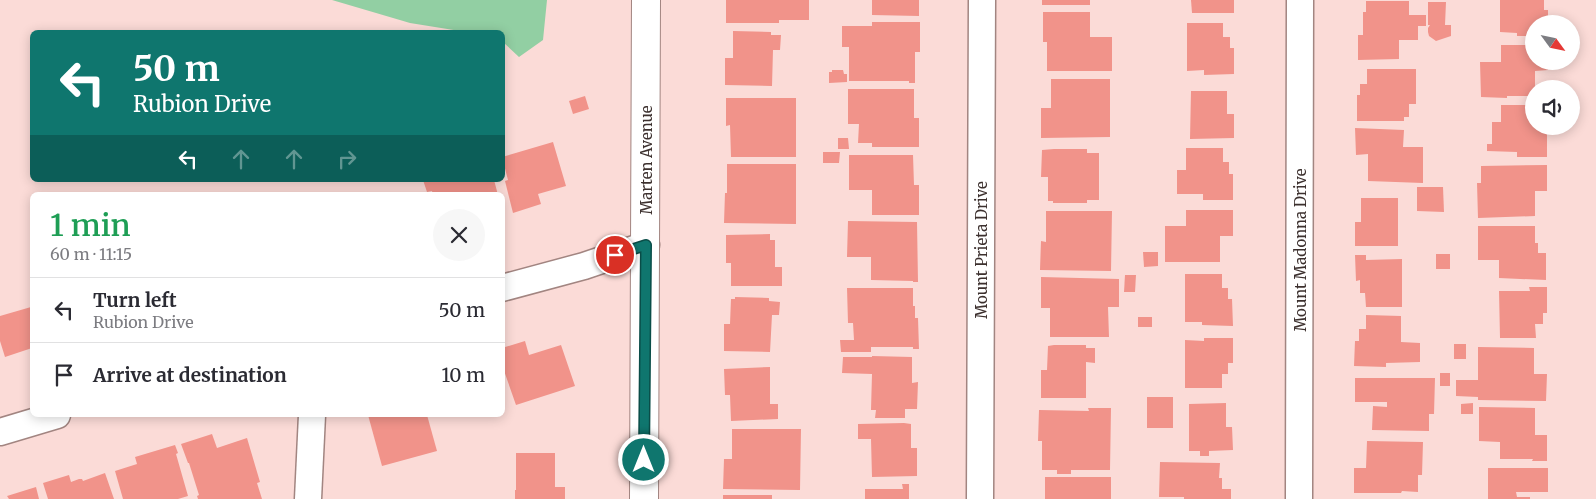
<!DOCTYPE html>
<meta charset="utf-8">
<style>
:root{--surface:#fff;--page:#f7f7f7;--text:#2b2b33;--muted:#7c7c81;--line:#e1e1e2}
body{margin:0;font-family:Merriweather,serif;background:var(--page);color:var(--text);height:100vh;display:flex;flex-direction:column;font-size:19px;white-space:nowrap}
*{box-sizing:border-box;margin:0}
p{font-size:16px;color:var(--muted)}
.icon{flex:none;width:28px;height:28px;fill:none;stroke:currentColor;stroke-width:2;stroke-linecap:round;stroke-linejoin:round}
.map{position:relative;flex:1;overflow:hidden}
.sheet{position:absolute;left:30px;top:192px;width:475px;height:225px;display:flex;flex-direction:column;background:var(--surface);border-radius:8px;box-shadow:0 2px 12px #0003}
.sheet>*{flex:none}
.hud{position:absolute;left:30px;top:30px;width:475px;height:152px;border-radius:8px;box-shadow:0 2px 12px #0003;background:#0f766e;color:#fff;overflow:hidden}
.needle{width:32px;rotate:123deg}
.fabs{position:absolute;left:1525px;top:15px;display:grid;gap:10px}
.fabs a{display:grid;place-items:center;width:55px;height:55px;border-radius:50%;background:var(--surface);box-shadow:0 2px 12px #0003;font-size:25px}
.pin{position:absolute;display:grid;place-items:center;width:42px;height:42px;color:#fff;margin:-21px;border:2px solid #fff;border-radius:50%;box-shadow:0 1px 5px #0007}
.me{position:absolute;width:55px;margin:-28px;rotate:0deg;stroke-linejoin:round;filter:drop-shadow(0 0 4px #0008)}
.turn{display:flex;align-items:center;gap:18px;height:105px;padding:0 20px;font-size:22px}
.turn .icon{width:65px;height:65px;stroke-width:2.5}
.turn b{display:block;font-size:35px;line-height:42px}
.lanes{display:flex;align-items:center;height:48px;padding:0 20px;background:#0003;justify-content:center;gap:25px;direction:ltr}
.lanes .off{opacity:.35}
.round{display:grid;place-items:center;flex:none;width:52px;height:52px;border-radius:26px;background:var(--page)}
.overview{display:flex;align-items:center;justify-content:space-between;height:85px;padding:0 20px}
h1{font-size:30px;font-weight:600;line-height:38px;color:#1e9e55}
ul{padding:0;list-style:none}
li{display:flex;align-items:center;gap:15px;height:65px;padding:0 20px;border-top:1px solid var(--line)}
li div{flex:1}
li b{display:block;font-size:19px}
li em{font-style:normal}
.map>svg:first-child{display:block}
</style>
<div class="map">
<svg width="1596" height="499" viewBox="0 0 1596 499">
<rect width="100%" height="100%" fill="#fbdbd7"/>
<polygon fill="#92cfa3" points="332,0 547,0 543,40 519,57 503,42 502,32 466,32 410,23"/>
<g fill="#f1938a">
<polygon points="726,0 809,0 809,20 779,20 779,23 726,23"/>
<polygon points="872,0 919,0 919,16 872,15"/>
<rect x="1042" y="0" width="48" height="5"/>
<polygon points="1191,0 1234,0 1234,13 1192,13"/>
<polygon points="1500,0 1544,0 1544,10 1548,10 1548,24 1534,24 1534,36 1517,36 1517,33 1500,32"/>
<polygon points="1366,1 1409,1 1409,15 1426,15 1426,26 1418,26 1418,40 1399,40 1399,59 1358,60 1358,35 1363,35 1363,12 1366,12"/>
<polygon points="1428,2 1446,2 1445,25 1451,25 1451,36 1436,41 1429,36 1428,32 1428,28 1430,25 1428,25"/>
<polygon points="1043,12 1090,12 1090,37 1112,37 1112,71 1047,71 1047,42 1043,42"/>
<polygon points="872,22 920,22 920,52 915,52 915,83 909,83 909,81 849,81 849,47 842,47 842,26 872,26"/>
<polygon points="1187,23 1223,23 1223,37 1230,37 1230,48 1234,48 1234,74 1204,75 1204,70 1187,71"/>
<polygon points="733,31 771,32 771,35 781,35 780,50 773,50 772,86 725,85 725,58 733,58"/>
<polygon points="1501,45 1534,45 1534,61 1548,61 1548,70 1535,71 1535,89 1534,89 1534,96 1507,96 1507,98 1481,97 1480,62 1501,62"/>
<polygon points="1367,69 1416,69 1416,104 1409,104 1409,117 1404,117 1404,121 1357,121 1357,95 1360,95 1360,84 1367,84"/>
<polygon points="832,70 843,70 844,74 847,74 847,82 829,83 829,72 832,72"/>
<polygon points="1051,79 1110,79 1110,137 1041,138 1041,108 1051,108"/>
<polygon points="848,89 914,89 914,118 919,118 919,147 872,147 872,143 858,143 859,124 848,124"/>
<polygon points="1191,91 1227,91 1227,114 1234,114 1234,138 1190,139"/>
<polygon points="585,96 589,109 573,114 569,101"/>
<polygon points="726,98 796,98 796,157 731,157 730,125 726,126"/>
<polygon points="1501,105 1534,105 1534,126 1544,126 1544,131 1547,131 1547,157 1517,157 1517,152 1487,151 1487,144 1492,144 1492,122 1501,122"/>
<polygon points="1355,128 1404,130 1403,147 1423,147 1423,183 1368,181 1368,154 1356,155"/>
<polygon points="838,138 848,138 849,149 838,149"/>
<polygon points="553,142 566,186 538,194 541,204 513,213 505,181 508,180 502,157"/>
<polygon points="1186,148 1223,148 1223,162 1229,162 1229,174 1233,174 1233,200 1203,200 1203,194 1177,194 1177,170 1186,170"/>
<polygon points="1054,149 1087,149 1087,153 1099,153 1099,200 1087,200 1087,203 1053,203 1053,201 1048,201 1048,177 1041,177 1042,150"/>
<polygon points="823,152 840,152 839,163 823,163"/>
<polygon points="849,155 913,155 914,185 919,185 919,215 872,215 872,190 849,190"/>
<polygon points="727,164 796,164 796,224 724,223 725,193 727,193"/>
<polygon points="1547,165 1547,191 1535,191 1535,216 1478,218 1477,183 1481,183 1481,166"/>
<polygon points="423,180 494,180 498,195 433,195 432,191 427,192"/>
<polygon points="1417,187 1443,187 1444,212 1417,211"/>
<polygon points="1361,198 1398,198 1398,246 1355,246 1355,222 1361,222"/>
<polygon points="1186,210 1233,210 1233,236 1220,236 1220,262 1165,262 1165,226 1186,226"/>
<polygon points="1046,211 1112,211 1111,271 1040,270 1041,241 1046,242"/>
<polygon points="848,221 917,222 918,282 913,282 913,281 871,280 871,257 847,257"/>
<polygon points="1478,226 1535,226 1535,243 1538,243 1538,253 1546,253 1546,280 1499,278 1499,260 1478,260"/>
<polygon points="770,234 770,240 775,240 775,267 782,267 782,286 731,286 731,263 726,263 726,235"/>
<polygon points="1143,252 1158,252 1158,266 1144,267"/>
<rect x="1436" y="254" width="14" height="15"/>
<polygon points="1355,255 1366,255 1366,260 1402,259 1402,307 1366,307 1365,293 1360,293 1360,280 1356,281"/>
<polygon points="1185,274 1222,274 1222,288 1228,288 1228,299 1232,299 1233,326 1202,325 1202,322 1185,322"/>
<polygon points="1125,275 1136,275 1135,292 1124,292"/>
<polygon points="1041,277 1119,279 1119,307 1108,307 1109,337 1050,337 1050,308 1041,308"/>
<polygon points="1529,287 1547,287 1547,313 1543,313 1543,324 1535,324 1536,338 1500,338 1499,291 1530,291"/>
<polygon points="847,288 913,288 913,306 915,306 915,318 918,318 919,349 913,349 913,347 871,347 871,352 841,352 840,340 854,340 853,323 848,323"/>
<polygon points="735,297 769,298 769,301 780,302 779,315 772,315 770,352 724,351 724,324 730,324 731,299 735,299"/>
<polygon points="31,307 32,313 32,348 5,357 0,341 0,316"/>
<polygon points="1366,315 1401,316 1401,342 1420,343 1420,362 1386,363 1386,367 1354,366 1355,341 1359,341 1359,329 1366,329"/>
<rect x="1138" y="317" width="14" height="10"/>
<polygon points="1204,338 1233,338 1233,363 1228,363 1228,374 1222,374 1222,388 1185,388 1185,340 1204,341"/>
<polygon points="525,341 529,355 561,345 575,386 516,405 502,365 502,348"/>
<rect x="1454" y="344" width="12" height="15"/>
<polygon points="1054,345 1086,345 1086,348 1095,348 1095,363 1086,362 1086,398 1041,398 1041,370 1047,370 1048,346"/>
<polygon points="1478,347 1534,348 1534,374 1547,374 1546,401 1478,400 1478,397 1456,396 1456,380 1478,380"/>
<polygon points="872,356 912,357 912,383 918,382 917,409 905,409 905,418 875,418 876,410 871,410 872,374 842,373 843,357 872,357"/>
<polygon points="770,367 770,404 778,404 778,419 731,421 730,395 725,395 724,369"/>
<rect x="1440" y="373" width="10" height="13"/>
<polygon points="1355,378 1435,378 1434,414 1429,414 1429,431 1372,430 1373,406 1387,407 1387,402 1355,402"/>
<rect x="1147" y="397" width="26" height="31"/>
<polygon points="1226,403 1226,427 1232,427 1233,450 1209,451 1209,456 1200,456 1200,451 1189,451 1189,404"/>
<polygon points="1473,403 1473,414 1461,414 1461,404"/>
<polygon points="1479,407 1535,408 1535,435 1547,435 1547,461 1532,461 1533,459 1500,459 1500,442 1479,441"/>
<polygon points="1088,408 1111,408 1110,470 1071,470 1071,474 1057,474 1057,470 1042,470 1042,441 1038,441 1039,410 1089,411"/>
<polygon points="368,415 427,415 437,451 382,466"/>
<polygon points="904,423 911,424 911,448 917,448 917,476 872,477 871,439 858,439 858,424"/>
<polygon points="732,429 801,429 800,490 723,489 724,459 732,459"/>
<polygon points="212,434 217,448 247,438 260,482 257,483 262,499 198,499 197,496 199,495 189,463 188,463 181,444"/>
<polygon points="1367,441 1423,442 1422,475 1418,475 1418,492 1402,491 1401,493 1354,493 1354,468 1366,468"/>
<polygon points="175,445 178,453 176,454 188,496 178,499 123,499 115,471 137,464 135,457"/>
<polygon points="516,453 555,453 555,487 565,487 565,499 515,499 515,490 516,490"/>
<polygon points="1160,462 1220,463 1219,478 1222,478 1222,489 1231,489 1231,499 1184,499 1184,497 1159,497"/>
<polygon points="1488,468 1548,468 1548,492 1516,492 1517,497 1530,497 1530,499 1488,499"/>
<polygon points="105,473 114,499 48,499 43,483 69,475 71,482 79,479 82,479 83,481"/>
<rect x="1045" y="477" width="66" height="22"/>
<polygon points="902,484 909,484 909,499 865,499 865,489 903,489"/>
<polygon points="36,487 39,499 9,499 7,496"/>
<rect x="723" y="495" width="49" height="4"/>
</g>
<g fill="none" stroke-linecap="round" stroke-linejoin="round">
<g stroke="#a28581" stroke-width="29">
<g id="minor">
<polyline points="502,288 584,266 646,245"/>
<polyline points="0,432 57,415"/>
<polyline points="308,499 312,415"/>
<polyline points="980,499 982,0"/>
<polyline points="1299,499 1300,0"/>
</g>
</g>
<g stroke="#a28581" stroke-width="30">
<polyline id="tertiary" points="644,499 646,0"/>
</g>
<use href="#minor" stroke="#fff" stroke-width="26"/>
<use href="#tertiary" stroke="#fff" stroke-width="28"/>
</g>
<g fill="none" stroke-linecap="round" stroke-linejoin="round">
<g stroke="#0a4d48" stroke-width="12">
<polyline id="route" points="615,255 646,245 644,460"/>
</g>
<use href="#route" stroke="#0f766e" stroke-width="9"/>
</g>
<g text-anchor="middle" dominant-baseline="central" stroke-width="4.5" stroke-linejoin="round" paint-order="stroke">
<g font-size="15" fill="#3c302e" stroke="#fff">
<text transform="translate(646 160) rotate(-90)">Marten Avenue</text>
<text transform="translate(981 250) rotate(-90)">Mount Prieta Drive</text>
<text transform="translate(1300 250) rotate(-90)">Mount Madonna Drive</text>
</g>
</g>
</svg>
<div class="fabs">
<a><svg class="needle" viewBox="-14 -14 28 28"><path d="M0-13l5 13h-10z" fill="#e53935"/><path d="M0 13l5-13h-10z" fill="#7c7c81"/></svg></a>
<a><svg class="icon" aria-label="sound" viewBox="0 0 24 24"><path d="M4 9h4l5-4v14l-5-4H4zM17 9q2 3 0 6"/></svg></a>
</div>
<div class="pin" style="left:615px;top:255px;background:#d93025"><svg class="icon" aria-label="arrive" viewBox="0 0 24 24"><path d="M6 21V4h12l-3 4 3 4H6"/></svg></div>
<svg class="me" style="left:644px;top:460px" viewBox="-20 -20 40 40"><circle r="17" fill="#0f766e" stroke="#fff" stroke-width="3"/><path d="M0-11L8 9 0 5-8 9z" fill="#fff"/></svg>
<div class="hud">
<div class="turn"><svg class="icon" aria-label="left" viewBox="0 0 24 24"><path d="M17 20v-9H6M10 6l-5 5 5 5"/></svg><div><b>50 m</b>Rubion Drive</div></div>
<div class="lanes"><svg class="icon" aria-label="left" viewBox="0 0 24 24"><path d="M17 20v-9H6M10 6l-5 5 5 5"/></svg><svg class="icon off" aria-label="ahead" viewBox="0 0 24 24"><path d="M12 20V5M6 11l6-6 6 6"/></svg><svg class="icon off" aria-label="ahead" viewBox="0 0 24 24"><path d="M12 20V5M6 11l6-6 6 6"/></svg><svg class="icon off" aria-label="right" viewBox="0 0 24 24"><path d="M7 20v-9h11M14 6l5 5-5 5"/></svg></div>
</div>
<section class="sheet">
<div class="overview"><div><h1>1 min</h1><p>60 m · 11:15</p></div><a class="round"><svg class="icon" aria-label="close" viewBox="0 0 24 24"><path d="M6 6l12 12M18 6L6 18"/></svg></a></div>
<ul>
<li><svg class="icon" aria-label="left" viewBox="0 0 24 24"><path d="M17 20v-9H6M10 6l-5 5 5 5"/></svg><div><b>Turn left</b><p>Rubion Drive</p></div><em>50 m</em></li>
<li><svg class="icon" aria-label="arrive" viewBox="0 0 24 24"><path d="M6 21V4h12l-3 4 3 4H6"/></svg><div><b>Arrive at destination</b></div><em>10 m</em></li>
</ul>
</section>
</div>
